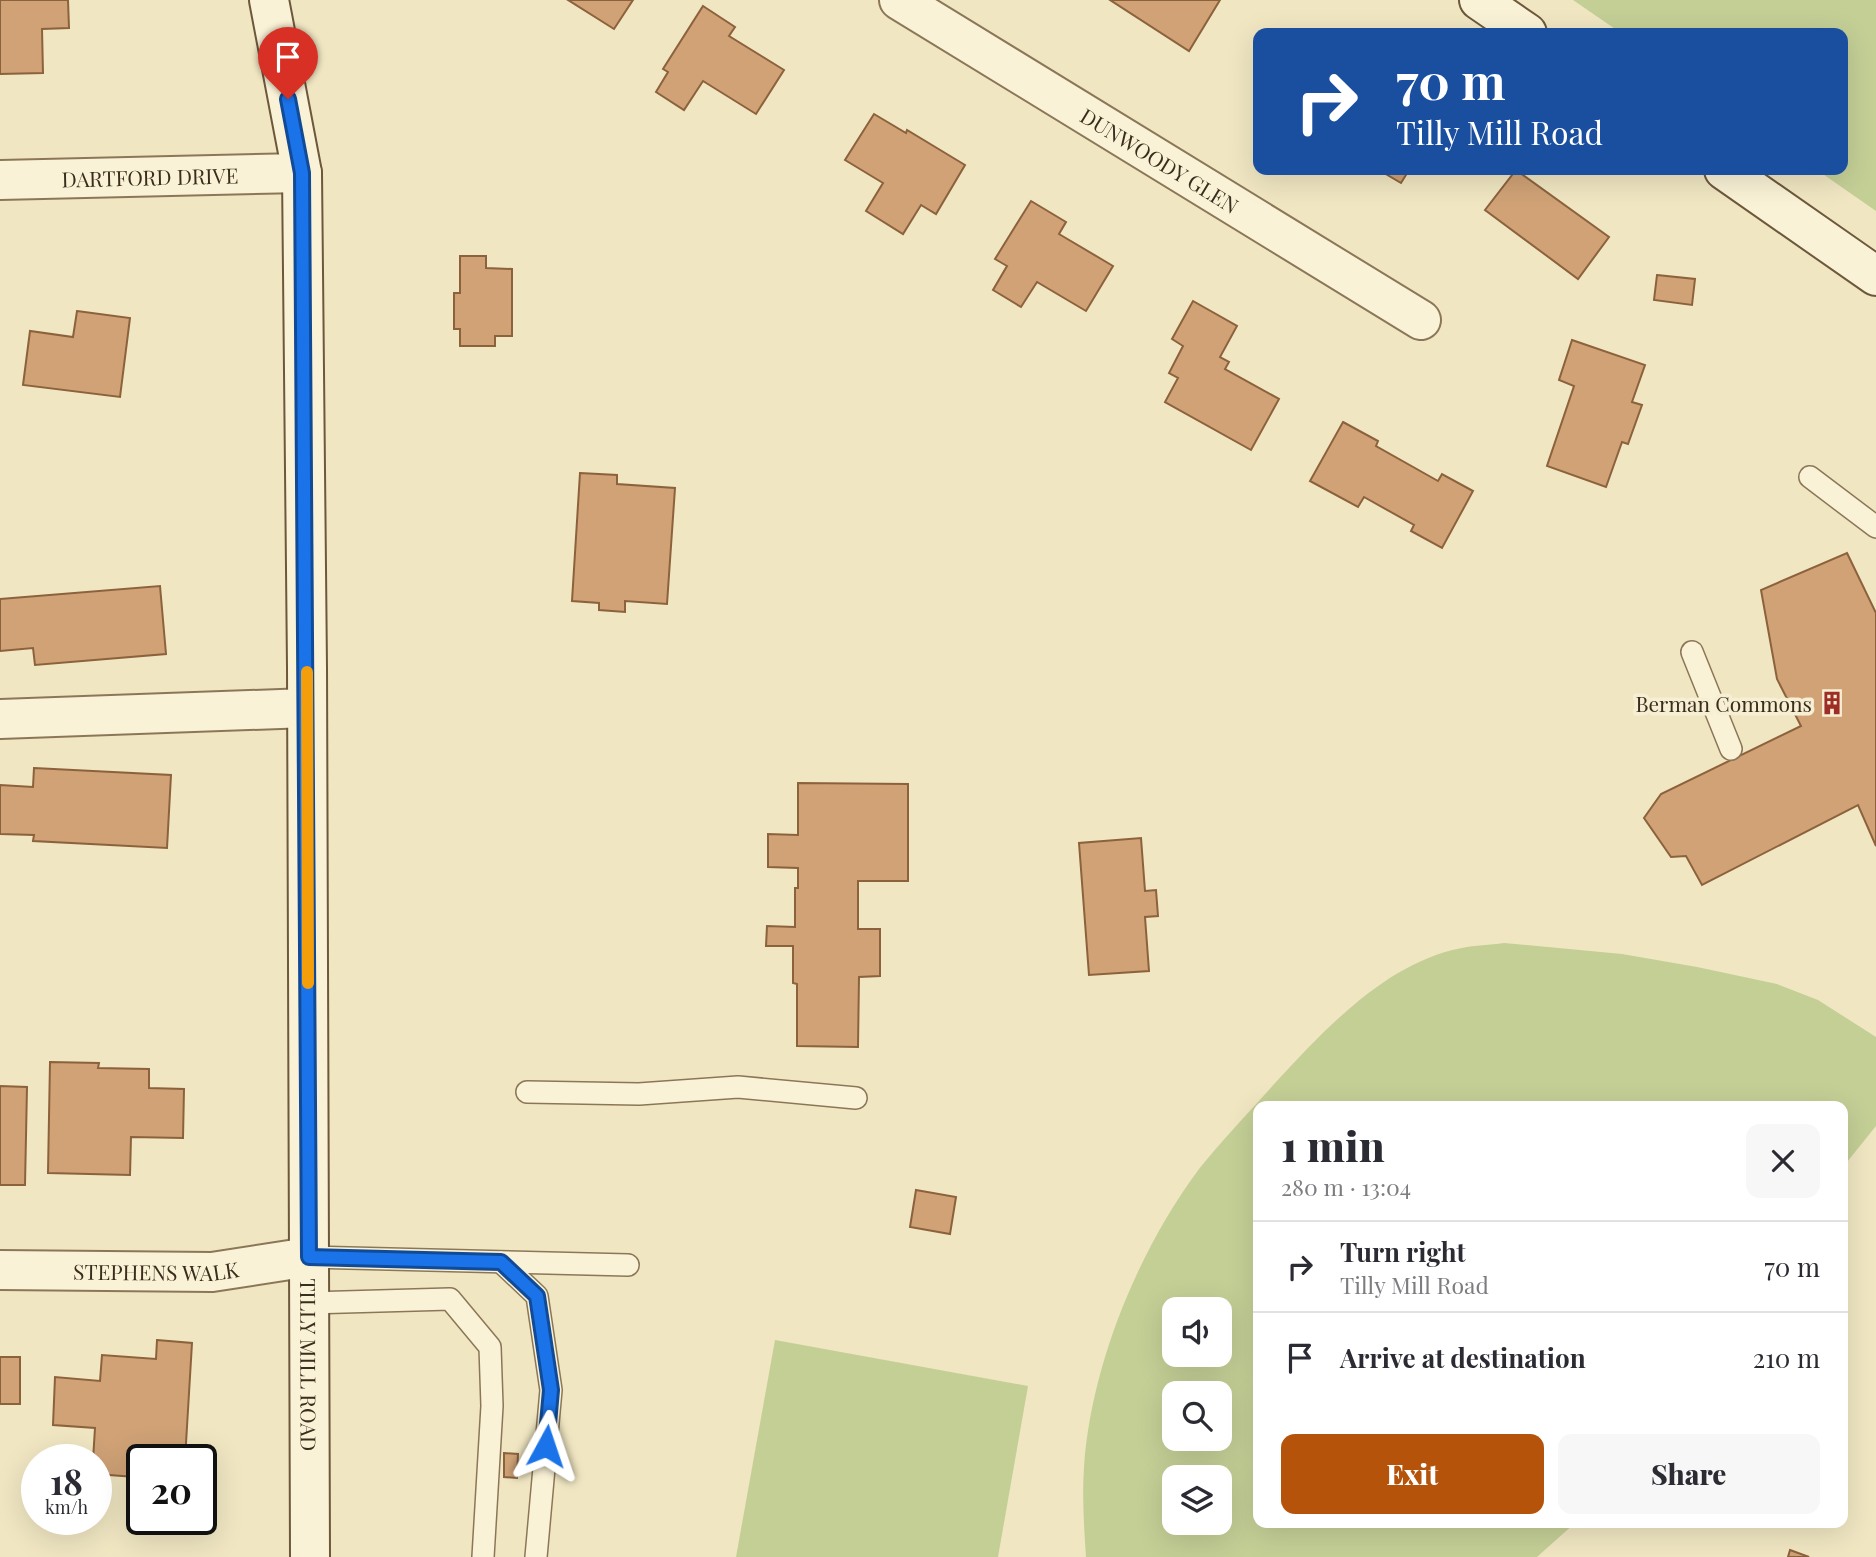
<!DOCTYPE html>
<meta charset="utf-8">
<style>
:root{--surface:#fff;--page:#f7f7f7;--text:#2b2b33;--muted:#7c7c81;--line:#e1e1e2;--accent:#b45309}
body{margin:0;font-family:"Playfair Display",serif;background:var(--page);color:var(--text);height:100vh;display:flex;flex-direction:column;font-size:26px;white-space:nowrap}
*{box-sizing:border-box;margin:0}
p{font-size:23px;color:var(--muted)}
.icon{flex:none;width:38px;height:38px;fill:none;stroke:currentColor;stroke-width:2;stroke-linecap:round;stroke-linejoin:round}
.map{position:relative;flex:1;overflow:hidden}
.details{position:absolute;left:1253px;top:1101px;width:595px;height:427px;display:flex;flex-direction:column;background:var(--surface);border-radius:14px;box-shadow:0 7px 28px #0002}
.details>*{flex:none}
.top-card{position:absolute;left:1253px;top:28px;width:595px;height:147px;border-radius:14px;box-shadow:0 7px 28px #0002;background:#1a4fa0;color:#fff;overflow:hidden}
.tools{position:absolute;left:1162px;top:1297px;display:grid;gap:14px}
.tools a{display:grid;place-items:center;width:70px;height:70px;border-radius:14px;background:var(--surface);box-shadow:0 7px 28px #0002;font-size:35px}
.speed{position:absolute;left:21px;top:1444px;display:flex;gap:14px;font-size:35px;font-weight:700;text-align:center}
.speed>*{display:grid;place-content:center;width:91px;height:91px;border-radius:50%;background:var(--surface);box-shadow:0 7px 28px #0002;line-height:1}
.speed small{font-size:18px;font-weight:400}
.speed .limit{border:4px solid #111;border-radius:10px;background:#fff;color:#111}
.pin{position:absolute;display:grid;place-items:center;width:60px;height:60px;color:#fff;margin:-72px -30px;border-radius:50% 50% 50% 0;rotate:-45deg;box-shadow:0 0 7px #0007}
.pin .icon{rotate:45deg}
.me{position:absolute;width:77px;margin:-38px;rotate:5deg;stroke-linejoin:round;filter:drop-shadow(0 0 5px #0008)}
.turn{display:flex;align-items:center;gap:24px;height:147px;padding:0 28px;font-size:32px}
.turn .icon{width:91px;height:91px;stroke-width:2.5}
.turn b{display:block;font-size:49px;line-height:60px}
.round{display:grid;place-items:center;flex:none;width:74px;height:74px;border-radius:14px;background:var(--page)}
.headline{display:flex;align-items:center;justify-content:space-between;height:119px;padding:0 28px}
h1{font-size:42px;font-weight:800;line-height:52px}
.cta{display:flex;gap:14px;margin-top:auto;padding:14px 28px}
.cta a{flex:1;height:80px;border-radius:14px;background:var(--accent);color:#fff;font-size:28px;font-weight:800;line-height:80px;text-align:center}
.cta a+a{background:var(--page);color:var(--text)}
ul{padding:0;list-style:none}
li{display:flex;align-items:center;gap:21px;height:91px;padding:0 28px;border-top:2px solid var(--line)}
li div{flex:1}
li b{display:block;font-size:26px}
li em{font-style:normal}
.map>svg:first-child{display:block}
</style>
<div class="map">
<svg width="1876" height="1557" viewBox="0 0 1876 1557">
<rect width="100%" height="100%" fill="#f0e6c2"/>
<g fill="#c4cf96" fill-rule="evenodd">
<polygon points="1573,0 1876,0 1876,211 1817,170 1843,170 1843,33 1621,33"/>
<path d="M1504 943 1622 954 1697 967 1777 984 1818 1000 1876 1037V1126L1843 1167V1106H1258V1156H1256L1258 1158V1522L1575 1523 1537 1557H1086C1084 1527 1082 1497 1084 1467 1091 1365 1138 1251 1199 1169 1223 1139 1250 1111 1276 1082 1325 1029 1387 962 1462 948 1475 945 1490 945 1504 943ZM1174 1309H1220V1354H1174ZM1174 1393H1220V1438H1174ZM1174 1477H1220V1522H1174Z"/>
<polygon points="775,1340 1028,1386 998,1557 736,1557"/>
</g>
<g fill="#d0a276" stroke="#8c623d" stroke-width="2">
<polygon points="0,0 68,0 69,28 42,29 43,73 0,74"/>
<polygon points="568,0 633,0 614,29"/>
<polygon points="1110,0 1220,0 1189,51"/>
<polygon points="703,6 735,27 729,36 784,70 756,114 703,81 684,110 656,92 668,72 663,69"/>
<polygon points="874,114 906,133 907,130 965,165 936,214 921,205 903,234 866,211 883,183 845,160"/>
<polygon points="1379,170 1409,170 1401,183"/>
<polygon points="1516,170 1609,237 1578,279 1485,210"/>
<polygon points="1031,201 1066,222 1059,234 1113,266 1086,311 1037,282 1021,307 993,290 1007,266 995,259"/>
<polygon points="460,256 486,256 486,268 512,269 512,336 495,336 495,346 460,346 460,329 454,329 454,293 460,293"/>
<polygon points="1657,275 1695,279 1692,305 1654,300"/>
<polygon points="1193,301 1237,326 1220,357 1229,362 1225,369 1279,399 1251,450 1165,402 1178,378 1169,373 1183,346 1172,339"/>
<polygon points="77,311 130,318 120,397 23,385 30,331 73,337"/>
<polygon points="1572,340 1645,365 1632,402 1642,405 1628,444 1622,442 1606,487 1547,466 1574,386 1559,380"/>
<polygon points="1343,422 1378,441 1376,446 1438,481 1442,474 1473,491 1442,548 1411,531 1414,525 1364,497 1358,507 1310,481"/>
<polygon points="580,473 617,475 617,484 675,488 667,604 625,601 625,612 599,610 599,603 572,601"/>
<polygon points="1847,553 1876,613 1876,846 1858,805 1702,885 1686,856 1671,857 1644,818 1661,794 1801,726 1777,679 1761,590"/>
<polygon points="160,586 166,654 35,665 33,648 0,651 0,599"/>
<polygon points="34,768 171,775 167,848 33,841 34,835 0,834 0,785 33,787"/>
<polygon points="798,783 908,784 908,881 858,881 858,929 880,929 880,976 859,977 858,1047 797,1046 797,984 793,983 793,946 766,946 767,926 795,927 795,888 798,888 798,868 768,867 768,834 798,835"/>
<polygon points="1141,838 1145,891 1156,890 1158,916 1145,917 1149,971 1089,975 1079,843"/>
<polygon points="50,1062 99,1063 98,1068 149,1069 149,1088 184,1089 183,1138 131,1137 130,1175 48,1173"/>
<polygon points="0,1086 27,1087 25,1185 0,1185"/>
<polygon points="916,1190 956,1197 950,1234 910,1227"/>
<polygon points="157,1340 192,1343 185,1460 142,1460 142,1472 136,1472 135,1477 96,1474 96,1460 93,1460 95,1428 53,1425 55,1377 100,1381 102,1355 156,1359"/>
<rect x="0" y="1357" width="20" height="47"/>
<polygon points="504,1453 518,1454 517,1478 504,1477"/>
<polygon points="1790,1550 1809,1557 1788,1557"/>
</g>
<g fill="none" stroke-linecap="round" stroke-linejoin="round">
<g stroke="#8b7758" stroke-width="24">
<g id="lane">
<polyline points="1810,477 1876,527"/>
<polyline points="1692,652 1731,749"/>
<polyline points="527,1092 639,1094 738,1087 856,1098"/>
<polyline points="309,1257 628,1265"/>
<polyline points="501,1262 537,1296 551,1390 536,1557"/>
<polyline points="309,1303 450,1299 490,1347 492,1406 483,1557"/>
</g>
</g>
<g stroke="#8b7758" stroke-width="42">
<g id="street">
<path id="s1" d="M899 0 1421 320"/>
<path id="s2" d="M0 180 302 173"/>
<polyline points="0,719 307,708"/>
<path id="s3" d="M0 1270 212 1272 309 1257"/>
</g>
</g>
<g stroke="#6d583c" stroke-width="42">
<g id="secondary">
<path id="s4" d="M269 0 302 173 307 667 310 1557"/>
<polyline points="1479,0 1527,33"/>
<polyline points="1724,170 1876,276"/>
</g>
</g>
<use href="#lane" stroke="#faf2d6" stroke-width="21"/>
<use href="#street" stroke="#faf2d6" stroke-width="38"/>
<use href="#secondary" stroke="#faf2d6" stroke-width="38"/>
</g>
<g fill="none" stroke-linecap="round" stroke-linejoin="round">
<g stroke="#114b97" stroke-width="18">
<polyline id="route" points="288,99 302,173 309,1257 501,1262 537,1296 551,1390 546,1446"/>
</g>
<use href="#route" stroke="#1a73e8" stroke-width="12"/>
<polyline stroke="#f59e0b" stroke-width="12" points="307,672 308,983"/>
</g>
<defs>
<g id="building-bare" transform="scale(1.89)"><path d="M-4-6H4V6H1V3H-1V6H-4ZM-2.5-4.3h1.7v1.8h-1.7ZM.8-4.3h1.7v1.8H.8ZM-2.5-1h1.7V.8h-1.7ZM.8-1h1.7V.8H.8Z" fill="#9d2d25" stroke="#f7efd3" stroke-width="2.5" paint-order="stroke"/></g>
</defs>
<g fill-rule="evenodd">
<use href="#building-bare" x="1832" y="703"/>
</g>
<g text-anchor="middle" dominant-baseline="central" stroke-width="7" stroke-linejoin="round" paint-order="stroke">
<g font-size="21" fill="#3a2d1d" stroke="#f7efd3">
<text stroke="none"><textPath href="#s1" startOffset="306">DUNWOODY GLEN</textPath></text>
<text stroke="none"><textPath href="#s2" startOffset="150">DARTFORD DRIVE</textPath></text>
<text stroke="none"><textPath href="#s3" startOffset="156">STEPHENS WALK</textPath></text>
<text stroke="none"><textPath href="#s4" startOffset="1368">TILLY MILL ROAD</textPath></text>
</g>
<g font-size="21" fill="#3a2d1d" stroke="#f7efd3" text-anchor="end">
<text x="1812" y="703">Berman Commons</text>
</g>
</g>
</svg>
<div class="tools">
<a><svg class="icon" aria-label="sound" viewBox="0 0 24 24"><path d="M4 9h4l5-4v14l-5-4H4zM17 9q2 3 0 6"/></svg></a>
<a><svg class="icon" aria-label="search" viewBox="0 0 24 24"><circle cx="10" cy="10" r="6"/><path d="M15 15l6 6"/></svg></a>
<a><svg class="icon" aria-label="layers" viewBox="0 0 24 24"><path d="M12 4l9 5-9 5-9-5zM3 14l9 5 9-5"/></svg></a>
</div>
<div class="speed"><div>18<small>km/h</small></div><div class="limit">20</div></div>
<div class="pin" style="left:288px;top:99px;background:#d93025"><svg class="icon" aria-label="arrive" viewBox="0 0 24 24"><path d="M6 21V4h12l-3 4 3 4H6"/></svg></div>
<svg class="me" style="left:546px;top:1446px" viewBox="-20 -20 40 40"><path d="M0-17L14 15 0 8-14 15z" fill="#1a73e8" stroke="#fff" stroke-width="4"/></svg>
<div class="top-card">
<div class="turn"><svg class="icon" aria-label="right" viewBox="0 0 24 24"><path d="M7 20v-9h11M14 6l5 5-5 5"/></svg><div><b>70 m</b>Tilly Mill Road</div></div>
</div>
<section class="details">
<div class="headline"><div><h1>1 min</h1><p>280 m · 13:04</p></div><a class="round"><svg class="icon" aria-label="close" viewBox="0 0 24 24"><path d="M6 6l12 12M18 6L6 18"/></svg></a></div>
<ul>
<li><svg class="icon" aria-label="right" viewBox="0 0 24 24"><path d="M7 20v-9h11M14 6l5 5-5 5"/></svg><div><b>Turn right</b><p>Tilly Mill Road</p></div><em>70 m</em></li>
<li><svg class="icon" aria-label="arrive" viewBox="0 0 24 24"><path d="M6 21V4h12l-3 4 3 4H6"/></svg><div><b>Arrive at destination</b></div><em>210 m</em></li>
</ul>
<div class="cta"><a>Exit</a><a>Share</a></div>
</section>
</div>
